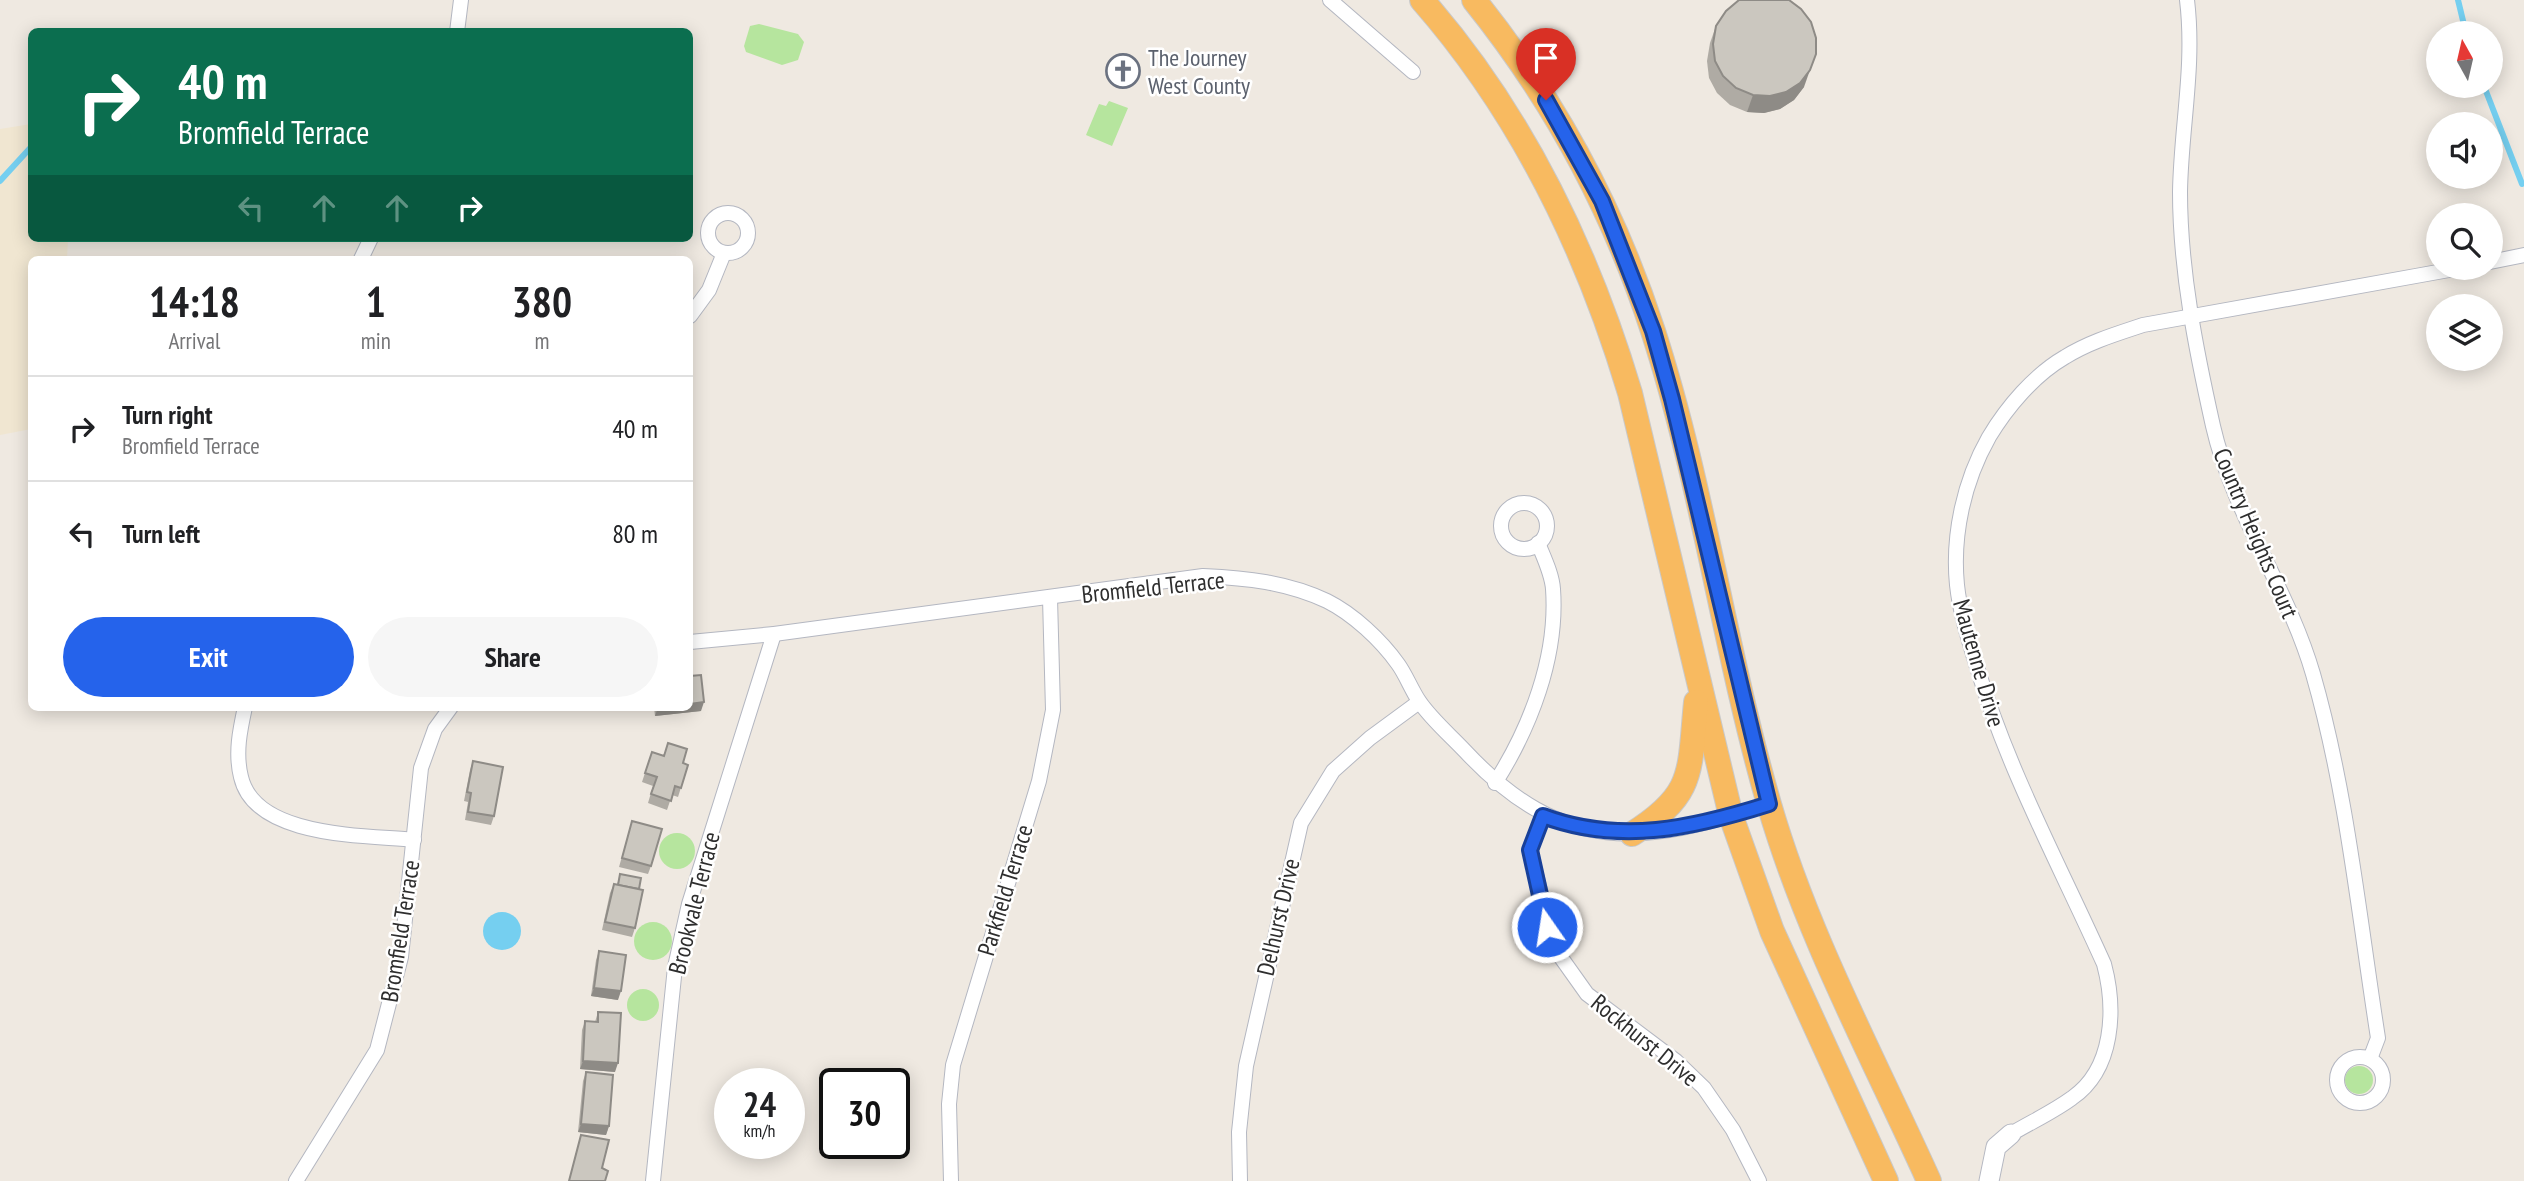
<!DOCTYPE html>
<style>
:root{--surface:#fff;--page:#f6f6f6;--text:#202124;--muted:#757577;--line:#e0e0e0;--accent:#2563eb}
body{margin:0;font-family:"PT Sans Narrow",sans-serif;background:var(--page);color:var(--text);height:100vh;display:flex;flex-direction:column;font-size:26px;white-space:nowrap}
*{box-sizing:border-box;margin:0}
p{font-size:23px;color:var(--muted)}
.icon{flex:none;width:38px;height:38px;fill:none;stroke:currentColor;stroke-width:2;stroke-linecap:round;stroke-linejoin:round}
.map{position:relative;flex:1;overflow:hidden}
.details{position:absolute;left:28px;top:256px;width:665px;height:455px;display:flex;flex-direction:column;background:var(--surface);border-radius:10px;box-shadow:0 4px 18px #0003}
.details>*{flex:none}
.top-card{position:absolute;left:28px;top:28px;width:665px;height:214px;border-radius:10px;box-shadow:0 4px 18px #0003;background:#0b6e4f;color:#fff;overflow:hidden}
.needle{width:46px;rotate:352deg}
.buttons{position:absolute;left:2426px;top:21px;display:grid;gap:14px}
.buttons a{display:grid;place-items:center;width:77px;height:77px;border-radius:50%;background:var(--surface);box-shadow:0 4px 18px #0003;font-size:35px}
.speed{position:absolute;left:714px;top:1068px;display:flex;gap:14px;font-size:35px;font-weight:700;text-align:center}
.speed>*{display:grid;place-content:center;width:91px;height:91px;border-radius:50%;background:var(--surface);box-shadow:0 4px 18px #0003;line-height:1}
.speed small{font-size:18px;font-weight:400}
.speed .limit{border:4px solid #111;border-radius:10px;background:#fff;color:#111}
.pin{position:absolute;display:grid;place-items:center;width:60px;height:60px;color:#fff;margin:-72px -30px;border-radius:50% 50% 50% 0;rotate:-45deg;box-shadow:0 0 7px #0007}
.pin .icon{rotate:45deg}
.me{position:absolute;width:77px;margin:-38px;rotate:347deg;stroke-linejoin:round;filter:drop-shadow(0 0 5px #0008)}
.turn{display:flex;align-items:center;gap:24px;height:147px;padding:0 35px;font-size:32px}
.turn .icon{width:91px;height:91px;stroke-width:2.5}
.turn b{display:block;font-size:49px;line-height:60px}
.lanes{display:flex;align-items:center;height:66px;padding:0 35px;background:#0003;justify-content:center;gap:35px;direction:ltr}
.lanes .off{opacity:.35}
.eta{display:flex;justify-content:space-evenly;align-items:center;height:119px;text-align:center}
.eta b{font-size:42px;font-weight:700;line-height:49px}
.primary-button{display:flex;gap:14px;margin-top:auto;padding:14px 35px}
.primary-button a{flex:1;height:80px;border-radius:42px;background:var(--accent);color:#fff;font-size:28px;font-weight:700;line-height:80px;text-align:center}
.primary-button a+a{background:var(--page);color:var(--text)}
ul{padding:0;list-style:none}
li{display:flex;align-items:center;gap:21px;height:105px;padding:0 35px;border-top:2px solid var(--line)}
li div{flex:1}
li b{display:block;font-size:26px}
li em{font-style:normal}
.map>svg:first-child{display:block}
</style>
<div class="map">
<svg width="2524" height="1181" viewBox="0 0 2524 1181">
<rect width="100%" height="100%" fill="#efe9e1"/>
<polygon fill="#f0e6d1" points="31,124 32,238 68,238 67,259 32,259 31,429 0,435 0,129"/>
<g fill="#b6e59e">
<polygon points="759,24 798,34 804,42 798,60 782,65 746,52 744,46 750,26"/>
<polygon points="1109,101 1128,108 1112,146 1086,135 1099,104 1106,106"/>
<circle cx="677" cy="851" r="18"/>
<circle cx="653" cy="941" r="19"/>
<circle cx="643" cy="1005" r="16"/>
<circle cx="2359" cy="1080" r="14"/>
</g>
<circle fill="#75cff0" cx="502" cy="931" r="19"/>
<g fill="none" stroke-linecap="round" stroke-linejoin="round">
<g stroke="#75cff0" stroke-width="6">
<polyline points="2458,0 2466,33"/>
<polyline points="2484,86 2522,184"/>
<polyline points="0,181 32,146"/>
</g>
<g stroke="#b4b7c1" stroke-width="16">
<g id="minor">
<polyline points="1330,0 1413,72"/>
<path d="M2187 0C2195 66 2181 127 2180 192 2180 270 2196 350 2213 426 2233 514 2288 588 2313 674 2347 792 2359 917 2378 1038L2370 1059"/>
<polyline points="457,32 461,0"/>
<circle cx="728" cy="233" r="20"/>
<polyline points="361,259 371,238"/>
<polyline points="2490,262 2524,255"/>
<polyline points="690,316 709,290 724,253"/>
<circle cx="1524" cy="526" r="23"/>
<path d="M690 642 774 634 1203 576C1246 578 1287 582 1327 601 1353 614 1381 640 1398 664 1406 675 1411 689 1419 701 1431 719 1450 735 1465 751 1563 856 1643 845 1769 804"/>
<path d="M245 707C240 730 235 753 241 777 255 838 365 835 414 840"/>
<path d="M1495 783C1530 728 1558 657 1553 589 1552 574 1544 558 1538 543"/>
<polyline points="1543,816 1530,851 1555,949 1587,994 1676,1061 1704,1088 1733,1130 1759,1181"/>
<circle cx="2360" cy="1080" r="23"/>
<path d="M2011 1134C2031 1122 2053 1112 2072 1098 2114 1069 2116 1009 2104 964 2060 866 2008 770 1977 667 1969 641 1960 613 1957 585 1952 535 1964 481 1989 437 2007 407 2034 375 2065 357 2089 342 2116 334 2143 325L2460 268"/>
<polyline points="296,1181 377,1050 401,957 421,768 435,729 451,707"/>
<polyline points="653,1181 675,967 689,904 774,634"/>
<polyline points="951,1181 949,1104 953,1065 1039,781 1053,710 1050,598"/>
<polyline points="1240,1181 1239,1132 1246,1066 1301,823 1333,771 1370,738 1419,702"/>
</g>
</g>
<g stroke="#b4b7c1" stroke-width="21">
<polyline id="tertiary" points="1989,1181 1996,1147 2011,1134"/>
</g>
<g stroke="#c9c9c9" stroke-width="26">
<g id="trunk">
<path d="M1422 0C1522 114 1587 249 1630 393L1731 816 1772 931 1886 1181"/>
<path d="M1474 0C1553 98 1614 211 1653 331 1703 485 1724 648 1769 804 1807 935 1873 1057 1929 1181"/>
<path d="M1632 834C1696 794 1689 772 1696 702"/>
</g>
</g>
<use href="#minor" stroke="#fff" stroke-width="14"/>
<use href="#tertiary" stroke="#fff" stroke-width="19"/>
<use href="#trunk" stroke="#f8ba60" stroke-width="24"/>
</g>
<g fill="#afaba4">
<polygon points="1716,26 1804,87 1794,100 1780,109 1764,113 1747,112 1730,105 1717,93 1709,78 1707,61 1710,43"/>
<polygon points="654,707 690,707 701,711 655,716"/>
<polygon points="652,752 688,765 678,797 672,795 667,810 648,803 653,786 642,782"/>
<polygon points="473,761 494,816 491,825 465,820 468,802 464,801 470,770"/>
<polygon points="632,821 651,866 648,874 619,867"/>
<polygon points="620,874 639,889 635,928 632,937 602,930 610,893 614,884 617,885"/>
<polygon points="599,951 618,1000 591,996 596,960"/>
<polygon points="598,1012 615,1072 580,1069 582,1030 585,1021 595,1022"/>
<polygon points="586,1072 609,1126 606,1135 578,1132 583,1081"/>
</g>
<g fill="#8e8b86">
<polygon points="1810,70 1804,87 1794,100 1780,109 1764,113 1747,112 1753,95"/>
<polygon points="704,702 701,711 655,716 658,707 690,707 690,704"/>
<polygon points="594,988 621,991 618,1000 591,996"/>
<polygon points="583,1061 618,1063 615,1072 580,1069"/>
<polygon points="581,1124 609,1126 606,1135 578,1132"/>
</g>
<g fill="#cbc7bf" stroke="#8e8b86" stroke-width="2">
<polygon points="1739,0 1789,0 1801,9 1811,22 1816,38 1816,54 1810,70 1800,83 1786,92 1770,96 1753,95 1736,88 1723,76 1715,61 1713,44 1716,26 1726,11"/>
<polygon points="701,675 704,702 690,704 690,676"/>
<polygon points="668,743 687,749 683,763 688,765 681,788 675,786 671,801 651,794 657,777 645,773 652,752 664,756"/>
<polygon points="473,761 503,767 494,816 468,812 471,793 467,792"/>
<polygon points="632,821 662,829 651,866 622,858"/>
<polygon points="620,874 641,878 639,889 618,885"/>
<polygon points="614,884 643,890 635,928 605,922"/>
<polygon points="599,951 626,955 621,991 594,988"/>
<polygon points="598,1012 621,1013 618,1063 583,1061 585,1021 598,1022"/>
<polygon points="586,1072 613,1075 609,1126 581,1124"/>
<polygon points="581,1135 609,1140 602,1168 608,1171 605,1181 569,1181"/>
</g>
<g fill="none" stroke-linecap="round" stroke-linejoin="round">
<g stroke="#184099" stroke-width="18">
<path id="route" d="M1546 100 1602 201 1653 331 1672 399 1769 804C1693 828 1620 845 1543 816L1530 850 1547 927"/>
</g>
<use href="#route" stroke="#2563eb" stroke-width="12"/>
</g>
<defs>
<g id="church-ring" transform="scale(1.75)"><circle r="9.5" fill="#fff" stroke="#6b7280" stroke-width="1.5"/><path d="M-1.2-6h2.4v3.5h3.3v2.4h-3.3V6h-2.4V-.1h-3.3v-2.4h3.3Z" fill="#6b7280"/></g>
</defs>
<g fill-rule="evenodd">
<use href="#church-ring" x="1123" y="71"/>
</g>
<g text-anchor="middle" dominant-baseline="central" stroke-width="5" stroke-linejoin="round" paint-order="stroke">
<g font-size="24" fill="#5b616d" stroke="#fff" text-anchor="start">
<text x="1148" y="57">The Journey<tspan x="1148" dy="28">West County</tspan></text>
</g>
<g font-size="24" fill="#2e2e2e" stroke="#fff">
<text transform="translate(2256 533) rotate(67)">Country Heights Court</text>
<text transform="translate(1153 587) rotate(-6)">Bromfield Terrace</text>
<text transform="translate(1979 663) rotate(74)">Mautenne Drive</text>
<text transform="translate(1005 890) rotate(-73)">Parkfield Terrace</text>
<text transform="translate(694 903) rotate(-76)">Brookvale Terrace</text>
<text transform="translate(1278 917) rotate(-77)">Delhurst Drive</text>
<text transform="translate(400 931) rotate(-81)">Bromfield Terrace</text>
<text transform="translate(1645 1040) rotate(39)">Rockhurst Drive</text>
</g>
</g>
</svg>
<div class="buttons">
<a><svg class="needle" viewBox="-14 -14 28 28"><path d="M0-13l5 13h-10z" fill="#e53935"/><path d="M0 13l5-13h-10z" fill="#757577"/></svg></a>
<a><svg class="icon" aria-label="sound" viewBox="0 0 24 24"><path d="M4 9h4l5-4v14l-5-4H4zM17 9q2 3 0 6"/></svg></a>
<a><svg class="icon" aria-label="search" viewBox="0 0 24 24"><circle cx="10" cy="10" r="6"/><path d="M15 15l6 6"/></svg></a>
<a><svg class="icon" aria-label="layers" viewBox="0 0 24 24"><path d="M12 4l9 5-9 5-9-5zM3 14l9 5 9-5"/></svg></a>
</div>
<div class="speed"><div>24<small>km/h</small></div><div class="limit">30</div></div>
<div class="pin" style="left:1546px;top:100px;background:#d93025"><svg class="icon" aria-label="arrive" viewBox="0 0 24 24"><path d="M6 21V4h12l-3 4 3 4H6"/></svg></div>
<svg class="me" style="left:1547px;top:927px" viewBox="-20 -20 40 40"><circle r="17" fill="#2563eb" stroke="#fff" stroke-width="3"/><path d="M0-11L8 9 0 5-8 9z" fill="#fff"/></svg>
<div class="top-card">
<div class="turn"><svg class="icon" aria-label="right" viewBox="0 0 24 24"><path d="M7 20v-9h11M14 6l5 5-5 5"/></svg><div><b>40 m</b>Bromfield Terrace</div></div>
<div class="lanes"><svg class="icon off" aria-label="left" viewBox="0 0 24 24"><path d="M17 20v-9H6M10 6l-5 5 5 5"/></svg><svg class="icon off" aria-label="ahead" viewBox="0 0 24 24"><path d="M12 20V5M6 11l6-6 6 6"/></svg><svg class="icon off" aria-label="ahead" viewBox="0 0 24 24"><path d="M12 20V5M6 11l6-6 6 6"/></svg><svg class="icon" aria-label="right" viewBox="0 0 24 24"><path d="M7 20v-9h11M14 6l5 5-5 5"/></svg></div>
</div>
<section class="details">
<div class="eta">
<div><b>14:18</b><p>Arrival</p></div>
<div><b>1</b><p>min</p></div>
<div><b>380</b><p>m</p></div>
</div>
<ul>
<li><svg class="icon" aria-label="right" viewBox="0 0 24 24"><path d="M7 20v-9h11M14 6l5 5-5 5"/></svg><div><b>Turn right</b><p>Bromfield Terrace</p></div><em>40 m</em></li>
<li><svg class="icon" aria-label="left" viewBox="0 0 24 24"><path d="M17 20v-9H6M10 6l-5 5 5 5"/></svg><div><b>Turn left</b></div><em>80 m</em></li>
</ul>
<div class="primary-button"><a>Exit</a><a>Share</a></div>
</section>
</div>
